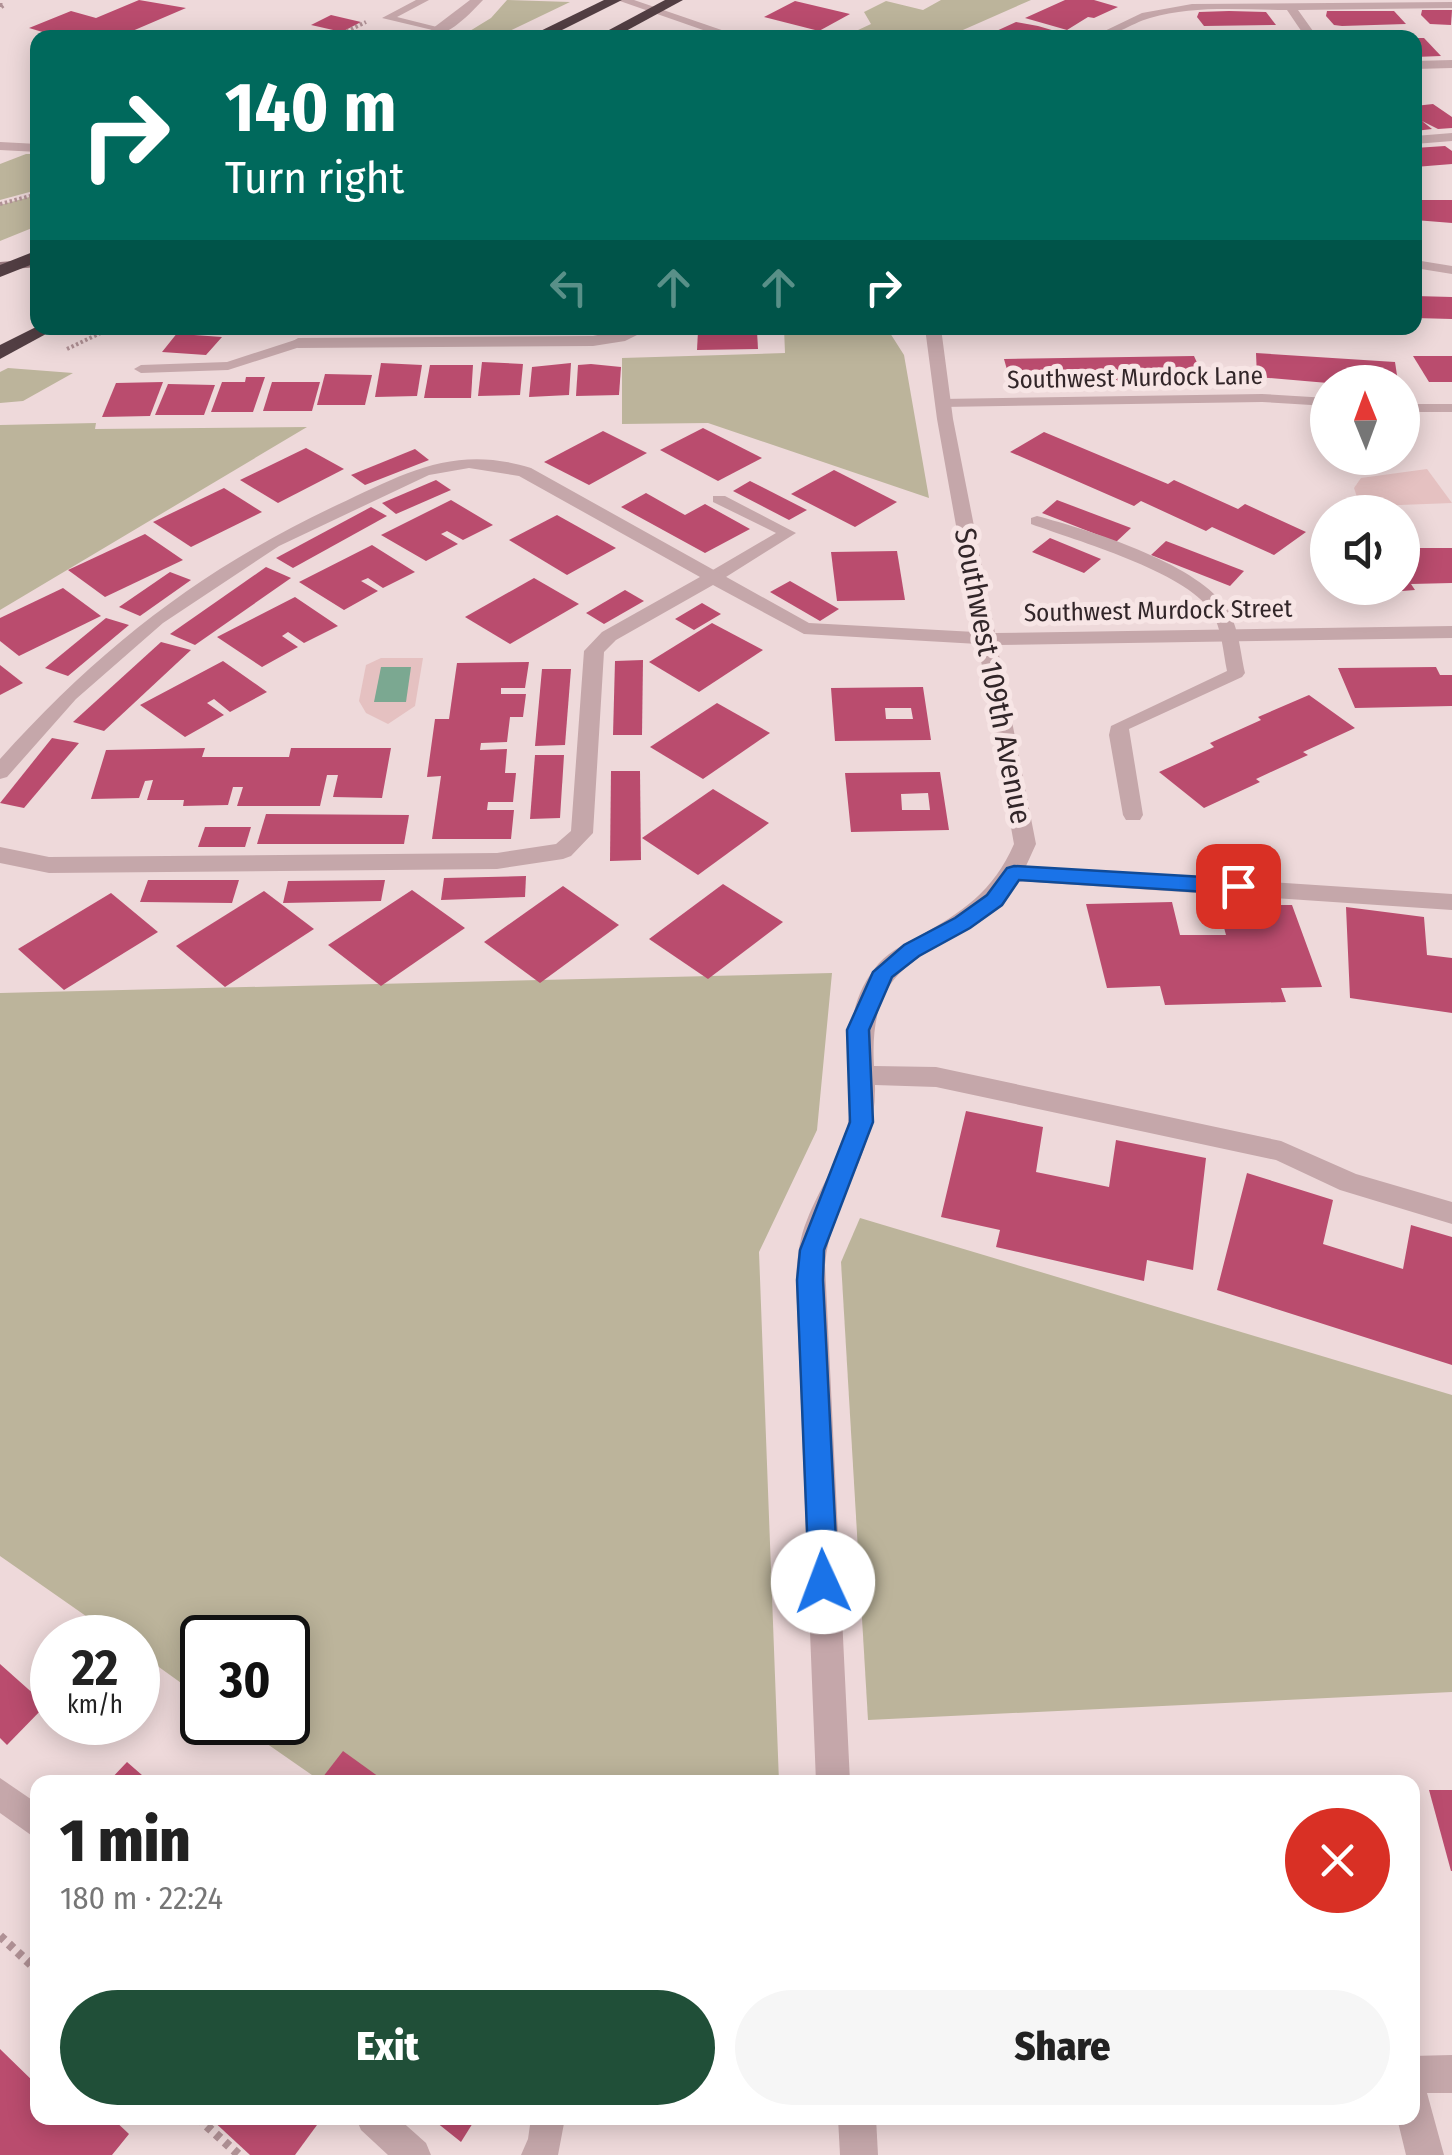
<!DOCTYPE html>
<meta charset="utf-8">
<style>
:root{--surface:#fff;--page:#f6f6f6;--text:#222;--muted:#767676;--accent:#204f38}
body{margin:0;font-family:"Fira Sans Condensed",sans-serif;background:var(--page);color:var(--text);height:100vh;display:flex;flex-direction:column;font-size:38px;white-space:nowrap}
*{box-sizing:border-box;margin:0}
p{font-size:32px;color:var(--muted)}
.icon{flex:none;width:55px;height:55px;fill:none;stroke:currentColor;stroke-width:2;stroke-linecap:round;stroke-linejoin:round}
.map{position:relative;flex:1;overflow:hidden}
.drawer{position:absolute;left:30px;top:1775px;width:1390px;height:350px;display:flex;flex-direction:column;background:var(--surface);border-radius:20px;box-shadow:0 5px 25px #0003}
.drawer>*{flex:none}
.top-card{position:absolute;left:30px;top:30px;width:1392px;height:305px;border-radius:20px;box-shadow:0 5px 25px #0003;background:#00695c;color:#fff;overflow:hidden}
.needle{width:65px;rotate:359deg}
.controls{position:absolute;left:1310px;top:365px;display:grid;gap:20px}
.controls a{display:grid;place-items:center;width:110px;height:110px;border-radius:50%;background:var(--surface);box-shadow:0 5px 25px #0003;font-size:50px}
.speed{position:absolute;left:30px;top:1615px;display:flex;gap:20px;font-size:50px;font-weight:700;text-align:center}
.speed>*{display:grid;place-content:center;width:130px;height:130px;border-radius:50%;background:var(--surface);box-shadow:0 5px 25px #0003;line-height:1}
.speed small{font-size:25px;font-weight:400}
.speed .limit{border:5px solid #111;border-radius:15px;background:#fff;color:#111}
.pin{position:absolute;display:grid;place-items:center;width:85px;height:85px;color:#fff;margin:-42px;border-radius:20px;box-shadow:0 5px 15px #0006}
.me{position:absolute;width:110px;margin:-55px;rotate:358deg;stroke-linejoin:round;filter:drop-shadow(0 0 8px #0008)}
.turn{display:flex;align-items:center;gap:35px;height:210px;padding:0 30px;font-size:45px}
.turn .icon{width:130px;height:130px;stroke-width:2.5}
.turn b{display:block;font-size:70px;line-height:85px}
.lanes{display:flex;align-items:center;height:95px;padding:0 30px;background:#0003;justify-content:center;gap:50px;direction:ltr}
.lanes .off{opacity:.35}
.round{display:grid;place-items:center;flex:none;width:105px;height:105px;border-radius:52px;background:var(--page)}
.head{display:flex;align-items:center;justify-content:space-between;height:170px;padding:0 30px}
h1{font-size:60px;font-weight:800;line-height:75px}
.button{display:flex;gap:20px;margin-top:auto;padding:20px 30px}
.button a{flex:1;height:115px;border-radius:60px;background:var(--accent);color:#fff;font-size:40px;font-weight:800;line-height:115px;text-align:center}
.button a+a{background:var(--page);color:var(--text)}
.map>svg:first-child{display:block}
</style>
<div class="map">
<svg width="1452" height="2155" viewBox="0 0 1452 2155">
<rect width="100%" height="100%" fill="#eed9da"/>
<g fill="#bcb49b">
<polygon points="507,0 570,2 497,37 460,37 491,18"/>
<polygon points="941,0 1031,0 947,37 843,37 871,24 864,12 886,1 923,10"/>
<polygon points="26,154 37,154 37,190 0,200 0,164"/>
<polygon points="37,195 37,226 0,241 0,205"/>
<polygon points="784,328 890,328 890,333 904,355 929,498 708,423 622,424 622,358 785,353"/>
<polygon points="8,368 73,373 23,401 0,403 0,372"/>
<polygon points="96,423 95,429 307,427 0,610 0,425"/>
<polygon points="832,973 817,1130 759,1252 779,1782 322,1782 237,1723 288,1722 288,1638 202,1638 202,1698 138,1652 138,1638 116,1637 0,1556 0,993"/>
<polygon points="860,1218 1452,1395 1452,1692 868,1720 841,1262"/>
</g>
<g fill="#e5c1c1">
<polygon points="1427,469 1452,503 1374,506 1357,497 1354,488 1361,478"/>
<polygon points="381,658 423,658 415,706 388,724 366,713 359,701 366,665"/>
</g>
<polygon fill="#7ba891" points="381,667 411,667 406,702 374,702"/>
<g fill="#ba4c6e" fill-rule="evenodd">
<polygon points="139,0 186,8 116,38 63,38 29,28 71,11 96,18"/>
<polygon points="1065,0 1094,0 1118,7 1094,18 1088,17 1067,30 1025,18"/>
<polygon points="795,1 850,14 819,31 764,17"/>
<polygon points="1452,10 1451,25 1430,24 1421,15 1422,10"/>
<polygon points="1229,11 1266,12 1276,25 1204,26 1197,17 1199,12"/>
<polygon points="1394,11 1406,24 1342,26 1334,25 1326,16 1327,11"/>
<polygon points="331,15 361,22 342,32 311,25"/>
<polygon points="1016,22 1038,26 1062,33 1052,38 981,38"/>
<polygon points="1415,38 1424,38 1441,56 1415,57"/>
<polygon points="1433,104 1452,117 1452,128 1438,129 1422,121 1432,129 1415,131 1415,106"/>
<polygon points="1445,146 1452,151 1452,164 1415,167 1415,148"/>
<polygon points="1415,200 1452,200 1452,223 1415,220"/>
<polygon points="1415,296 1452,297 1452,319 1415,318"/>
<polygon points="698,331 757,331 758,349 697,350"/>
<polygon points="178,332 194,335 222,337 206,355 162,352"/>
<polygon points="1256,353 1395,362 1398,382 1328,383 1257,377"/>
<polygon points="1194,356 1205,380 1011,384 1004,359"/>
<polygon points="1413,356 1452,356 1452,382 1429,382"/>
<polygon points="482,362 523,364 520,395 478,396"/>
<polygon points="381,363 422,365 417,396 375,397"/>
<polygon points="571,363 569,395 529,397 532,367"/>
<polygon points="591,364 621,367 619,395 576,396 578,365"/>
<polygon points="430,365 473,365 471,398 424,398"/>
<polygon points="325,374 372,375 365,405 317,405"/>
<polygon points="246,377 265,377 253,412 211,412 222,382 245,382"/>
<polygon points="163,382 150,416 102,417 116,383"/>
<polygon points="272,382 320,382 312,411 263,411"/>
<polygon points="168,384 215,385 204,415 155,415"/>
<polygon points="703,428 762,458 718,481 660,450"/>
<polygon points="603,431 647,453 589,485 544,462"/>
<polygon points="1044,432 1168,484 1174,480 1238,509 1245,504 1306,532 1274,555 1212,527 1206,531 1141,501 1134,506 1010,452"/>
<polygon points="306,448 344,469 278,503 240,480"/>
<polygon points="415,449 429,460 365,485 351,475"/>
<polygon points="834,470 897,502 855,527 791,494"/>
<polygon points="436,480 451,490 396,514 382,503"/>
<polygon points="750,481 807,510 789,520 733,491"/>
<polygon points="224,488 262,512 191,547 153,522"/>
<polygon points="646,493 685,515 705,504 750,529 705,553 621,507"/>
<polygon points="451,500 493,525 463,540 447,531 441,534 458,544 426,561 381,535"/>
<polygon points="1057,500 1131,528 1116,542 1042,513"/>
<polygon points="371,507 387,516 293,568 276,558"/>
<polygon points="557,515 616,548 567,575 509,540"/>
<polygon points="145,534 183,560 105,597 68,570"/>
<polygon points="1050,538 1101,559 1084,573 1032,552"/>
<polygon points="1166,541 1244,571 1230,586 1151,555"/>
<polygon points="372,545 415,572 383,588 368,578 361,581 378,591 344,610 299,582"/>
<polygon points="1402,548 1452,548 1452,583 1411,584 1415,590 1402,591"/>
<polygon points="897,551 905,600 837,601 831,552"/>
<polygon points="266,567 291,578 195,645 170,634"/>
<polygon points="170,572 191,580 140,616 119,607"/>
<polygon points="534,578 579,604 510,644 465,617"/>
<polygon points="790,581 839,609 820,621 770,592"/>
<polygon points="63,588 101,616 19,656 0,641 0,618"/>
<polygon points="1338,588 1401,588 1401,591 1340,592"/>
<polygon points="625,590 644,601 604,624 586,613"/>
<polygon points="295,597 338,626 304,643 288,632 282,636 298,647 262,667 217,637"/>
<polygon points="702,603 721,614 694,630 675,619"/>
<polygon points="106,618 129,625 68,676 45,668"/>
<polygon points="712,623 763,650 699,692 649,662"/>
<polygon points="161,642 191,650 104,731 73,722"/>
<polygon points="643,660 642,735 613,735 615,661"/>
<polygon points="223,661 267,692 230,712 214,699 207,703 224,715 185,737 140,705"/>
<polygon points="529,662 525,688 501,688 501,694 526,694 523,717 510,717 507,742 481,743 480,750 507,749 505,773 516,773 513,802 488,802 487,810 514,810 511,839 432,839 441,776 427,777 435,719 449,719 457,663"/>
<polygon points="0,665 23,683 0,695"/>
<polygon points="1436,667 1440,675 1452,675 1452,706 1355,708 1338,668"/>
<polygon points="542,669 571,669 565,745 535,746"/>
<path d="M923 687 931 740 835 741 831 688ZM885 708H911L913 719H886Z"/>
<polygon points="1309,695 1355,728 1303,752 1308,755 1256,779 1260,782 1204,808 1159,772 1214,747 1210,743 1261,720 1258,717"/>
<polygon points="717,703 770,733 703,779 650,747"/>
<polygon points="52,738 79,743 24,808 0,803"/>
<polygon points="205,748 202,757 289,757 291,748 391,748 382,798 333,797 338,775 327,775 320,806 237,806 243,787 233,787 228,805 183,806 184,800 147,800 153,780 145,781 139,798 91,799 106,750"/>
<polygon points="535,755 564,755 560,818 530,819"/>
<polygon points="611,771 640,771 641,860 610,861"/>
<path d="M940 772 949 830 851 832 845 773ZM928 793 930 810H902L901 794Z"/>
<polygon points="713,789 769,823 698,875 642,838"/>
<polygon points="266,814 409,815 404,844 257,844"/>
<polygon points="205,827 251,827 245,847 198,847"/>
<polygon points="526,876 525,897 441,900 444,878"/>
<polygon points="148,880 239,880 232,903 140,902"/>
<polygon points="385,880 381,901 283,903 288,881"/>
<polygon points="723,884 783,922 708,979 649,939"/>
<polygon points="563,886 619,925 540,983 484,942"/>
<polygon points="412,890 465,928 381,986 328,945"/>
<polygon points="264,891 314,929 225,987 176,946"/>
<polygon points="111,893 158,932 64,990 18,949"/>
<polygon points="1172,902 1180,935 1226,935 1218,905 1292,905 1322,987 1281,988 1286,1002 1165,1005 1160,986 1107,988 1086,904"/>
<polygon points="1346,907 1424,917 1427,955 1452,958 1452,1013 1350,998"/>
<polygon points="966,1111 1043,1127 1036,1172 1109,1187 1116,1140 1206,1158 1193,1270 1147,1260 1144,1281 996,1247 1000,1230 941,1217"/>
<polygon points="1247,1173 1333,1200 1323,1244 1403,1269 1411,1225 1452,1237 1452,1365 1217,1290"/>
<polygon points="0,1664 46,1705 7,1745 0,1738"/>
<polygon points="343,1751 386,1782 319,1782"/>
<polygon points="127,1762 150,1782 108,1782"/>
<polygon points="1429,1790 1452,1790 1452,1871 1451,1871"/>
<polygon points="0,2049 38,2086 38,2118 112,2118 129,2134 112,2155 0,2155"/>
<polygon points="210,2118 309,2118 317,2125 295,2155 250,2155"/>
<polygon points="431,2118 476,2118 461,2142"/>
</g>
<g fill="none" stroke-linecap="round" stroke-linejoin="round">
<g stroke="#b09195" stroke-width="4" stroke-dasharray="2.5 2.5" stroke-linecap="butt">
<polyline points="0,5 4,5 0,8"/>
<polyline points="333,38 366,22"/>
<polyline points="0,204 38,194"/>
<polyline points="67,349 111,328"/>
</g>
<g stroke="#b09195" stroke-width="9" stroke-dasharray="6 6" stroke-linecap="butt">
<polyline points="0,1936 38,1971"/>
<polyline points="198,2118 239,2155"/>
</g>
<g fill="#c5a7aa" fill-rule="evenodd">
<polygon points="416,0 429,0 397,17 445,29 445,33 382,18"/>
<polygon points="298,339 305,343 303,346 228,370 141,373 134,369 141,365 227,362"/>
<polygon points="1262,394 1328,398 1328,406 1262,402 942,407 935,403 942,399"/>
<rect x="1402" y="404" width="50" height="8"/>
<polygon points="713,496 725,496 796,533 718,582 706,582 706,574 776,533 713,502"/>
<path d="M1037 516C1089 530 1193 562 1225 606 1239 625 1240 651 1245 673L1242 677 1129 729 1143 815 1140 820H1126L1123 815 1109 735 1111 726 1227 671C1223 652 1222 628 1211 611 1184 571 1077 541 1031 524V518Z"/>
<polygon points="0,1778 38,1804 38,1840 0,1813"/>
<polygon points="356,2118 398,2118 426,2143 431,2155 388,2155 361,2130"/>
<polygon points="531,2118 565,2118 558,2155 521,2155 528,2139"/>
</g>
<g fill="#c5a7aa" fill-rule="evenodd">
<path d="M470 0H483C465 19 447 38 420 38Z"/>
<polygon points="617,0 634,0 745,38 726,38"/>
<path d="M1452 2V8L1298 10 1318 38H1306L1287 10C1242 10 1194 5 1150 18 1129 24 1114 38 1090 38L1142 13 1192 4Z"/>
<polygon points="1452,60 1452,68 1415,69 1415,61"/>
<polygon points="1452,133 1452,141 1415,144 1415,136"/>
<polygon points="0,142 38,144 38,152 0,150"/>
<polygon points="1415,260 1452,266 1452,274 1415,268"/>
<polygon points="631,328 651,328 625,341 593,346 298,348 290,343 298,338 593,336"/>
<path d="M925 328H941L953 419 995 633 1452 626V638L997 645 1036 844 1026 866 1452 894V910L1018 881C961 965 866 935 874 1066L936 1067 1281 1141 1356 1174 1452 1202V1224L1340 1190 1276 1160 936 1087 875 1085C877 1155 831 1198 825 1265L850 1782H816L796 1280C797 1260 799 1239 807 1220 819 1189 839 1162 847 1129 859 1072 835 1019 875 968 885 954 902 945 918 937 962 912 993 892 1014 844L978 644 804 634 713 585 616 640 604 652 593 833 571 856 563 859 497 869 49 873 0 863V847L49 857 497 853 556 844 571 831 584 651 602 632 700 577 519 476 469 468 429 475 279 546 163 623 76 699 7 777 0 779V759C101 647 200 570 337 505 405 473 455 444 531 468L809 623 975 632 937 419Z"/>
<polygon points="1452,2055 1452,2093 1427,2093 1444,2155 1406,2155 1397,2118 1412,2118 1412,2056"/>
<polygon points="838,2118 876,2118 878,2155 840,2155"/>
</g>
<polygon fill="#98787e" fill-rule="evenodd" points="38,259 38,267 0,270 0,262"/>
<g fill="#523e43" fill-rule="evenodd">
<polygon points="604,0 622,0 546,38 526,38"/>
<polygon points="665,0 683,0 613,38 594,38"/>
<polygon points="38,250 38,262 0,277 0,265"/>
<polygon points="38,326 57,328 0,359 0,345"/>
</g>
</g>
<polygon fill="#1a73e8" stroke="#114b97" stroke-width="2.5" points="1014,866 1238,879 1249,886 1238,894 1019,880 1002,905 970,928 919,956 892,977 869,1030 873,1122 824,1250 823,1280 838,1582 833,1592 823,1596 813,1592 809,1582 797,1280 800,1250 850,1122 847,1030 873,972 904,945 955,918 987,895 1007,868"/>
<g text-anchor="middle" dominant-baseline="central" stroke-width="10" stroke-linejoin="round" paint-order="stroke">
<g font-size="25" fill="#322629" stroke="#f7e5e5">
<text transform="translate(1135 378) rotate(-1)">Southwest Murdock Lane</text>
<text transform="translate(1158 611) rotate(-1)">Southwest Murdock Street</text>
</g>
<g font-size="30" fill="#322629" stroke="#f7e5e5">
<text transform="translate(993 676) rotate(79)">Southwest 109th Avenue</text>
</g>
</g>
</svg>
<div class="controls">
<a><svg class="needle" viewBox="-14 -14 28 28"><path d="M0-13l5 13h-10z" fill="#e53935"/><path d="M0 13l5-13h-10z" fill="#767676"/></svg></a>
<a><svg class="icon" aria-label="sound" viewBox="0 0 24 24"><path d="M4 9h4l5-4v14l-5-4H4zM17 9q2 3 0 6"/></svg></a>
</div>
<div class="speed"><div>22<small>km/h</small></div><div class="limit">30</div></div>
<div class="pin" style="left:1238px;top:886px;background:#d93025"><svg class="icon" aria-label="arrive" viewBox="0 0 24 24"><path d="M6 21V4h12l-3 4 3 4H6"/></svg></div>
<svg class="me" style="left:823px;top:1582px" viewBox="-20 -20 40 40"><circle r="19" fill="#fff"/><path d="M0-13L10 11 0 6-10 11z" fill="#1a73e8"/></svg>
<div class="top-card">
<div class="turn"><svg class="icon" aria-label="right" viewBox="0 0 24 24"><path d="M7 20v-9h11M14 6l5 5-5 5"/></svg><div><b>140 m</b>Turn right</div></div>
<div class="lanes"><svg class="icon off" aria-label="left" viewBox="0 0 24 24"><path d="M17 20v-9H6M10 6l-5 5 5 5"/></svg><svg class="icon off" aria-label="ahead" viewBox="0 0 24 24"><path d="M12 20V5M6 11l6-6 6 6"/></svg><svg class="icon off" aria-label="ahead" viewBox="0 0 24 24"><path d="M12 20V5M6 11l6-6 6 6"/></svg><svg class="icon" aria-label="right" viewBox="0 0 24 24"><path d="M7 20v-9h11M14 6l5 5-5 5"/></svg></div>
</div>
<section class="drawer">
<div class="head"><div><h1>1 min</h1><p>180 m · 22:24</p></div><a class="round" style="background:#d93025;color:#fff"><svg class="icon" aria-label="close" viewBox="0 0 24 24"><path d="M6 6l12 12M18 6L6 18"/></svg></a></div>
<div class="button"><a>Exit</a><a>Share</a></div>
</section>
</div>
